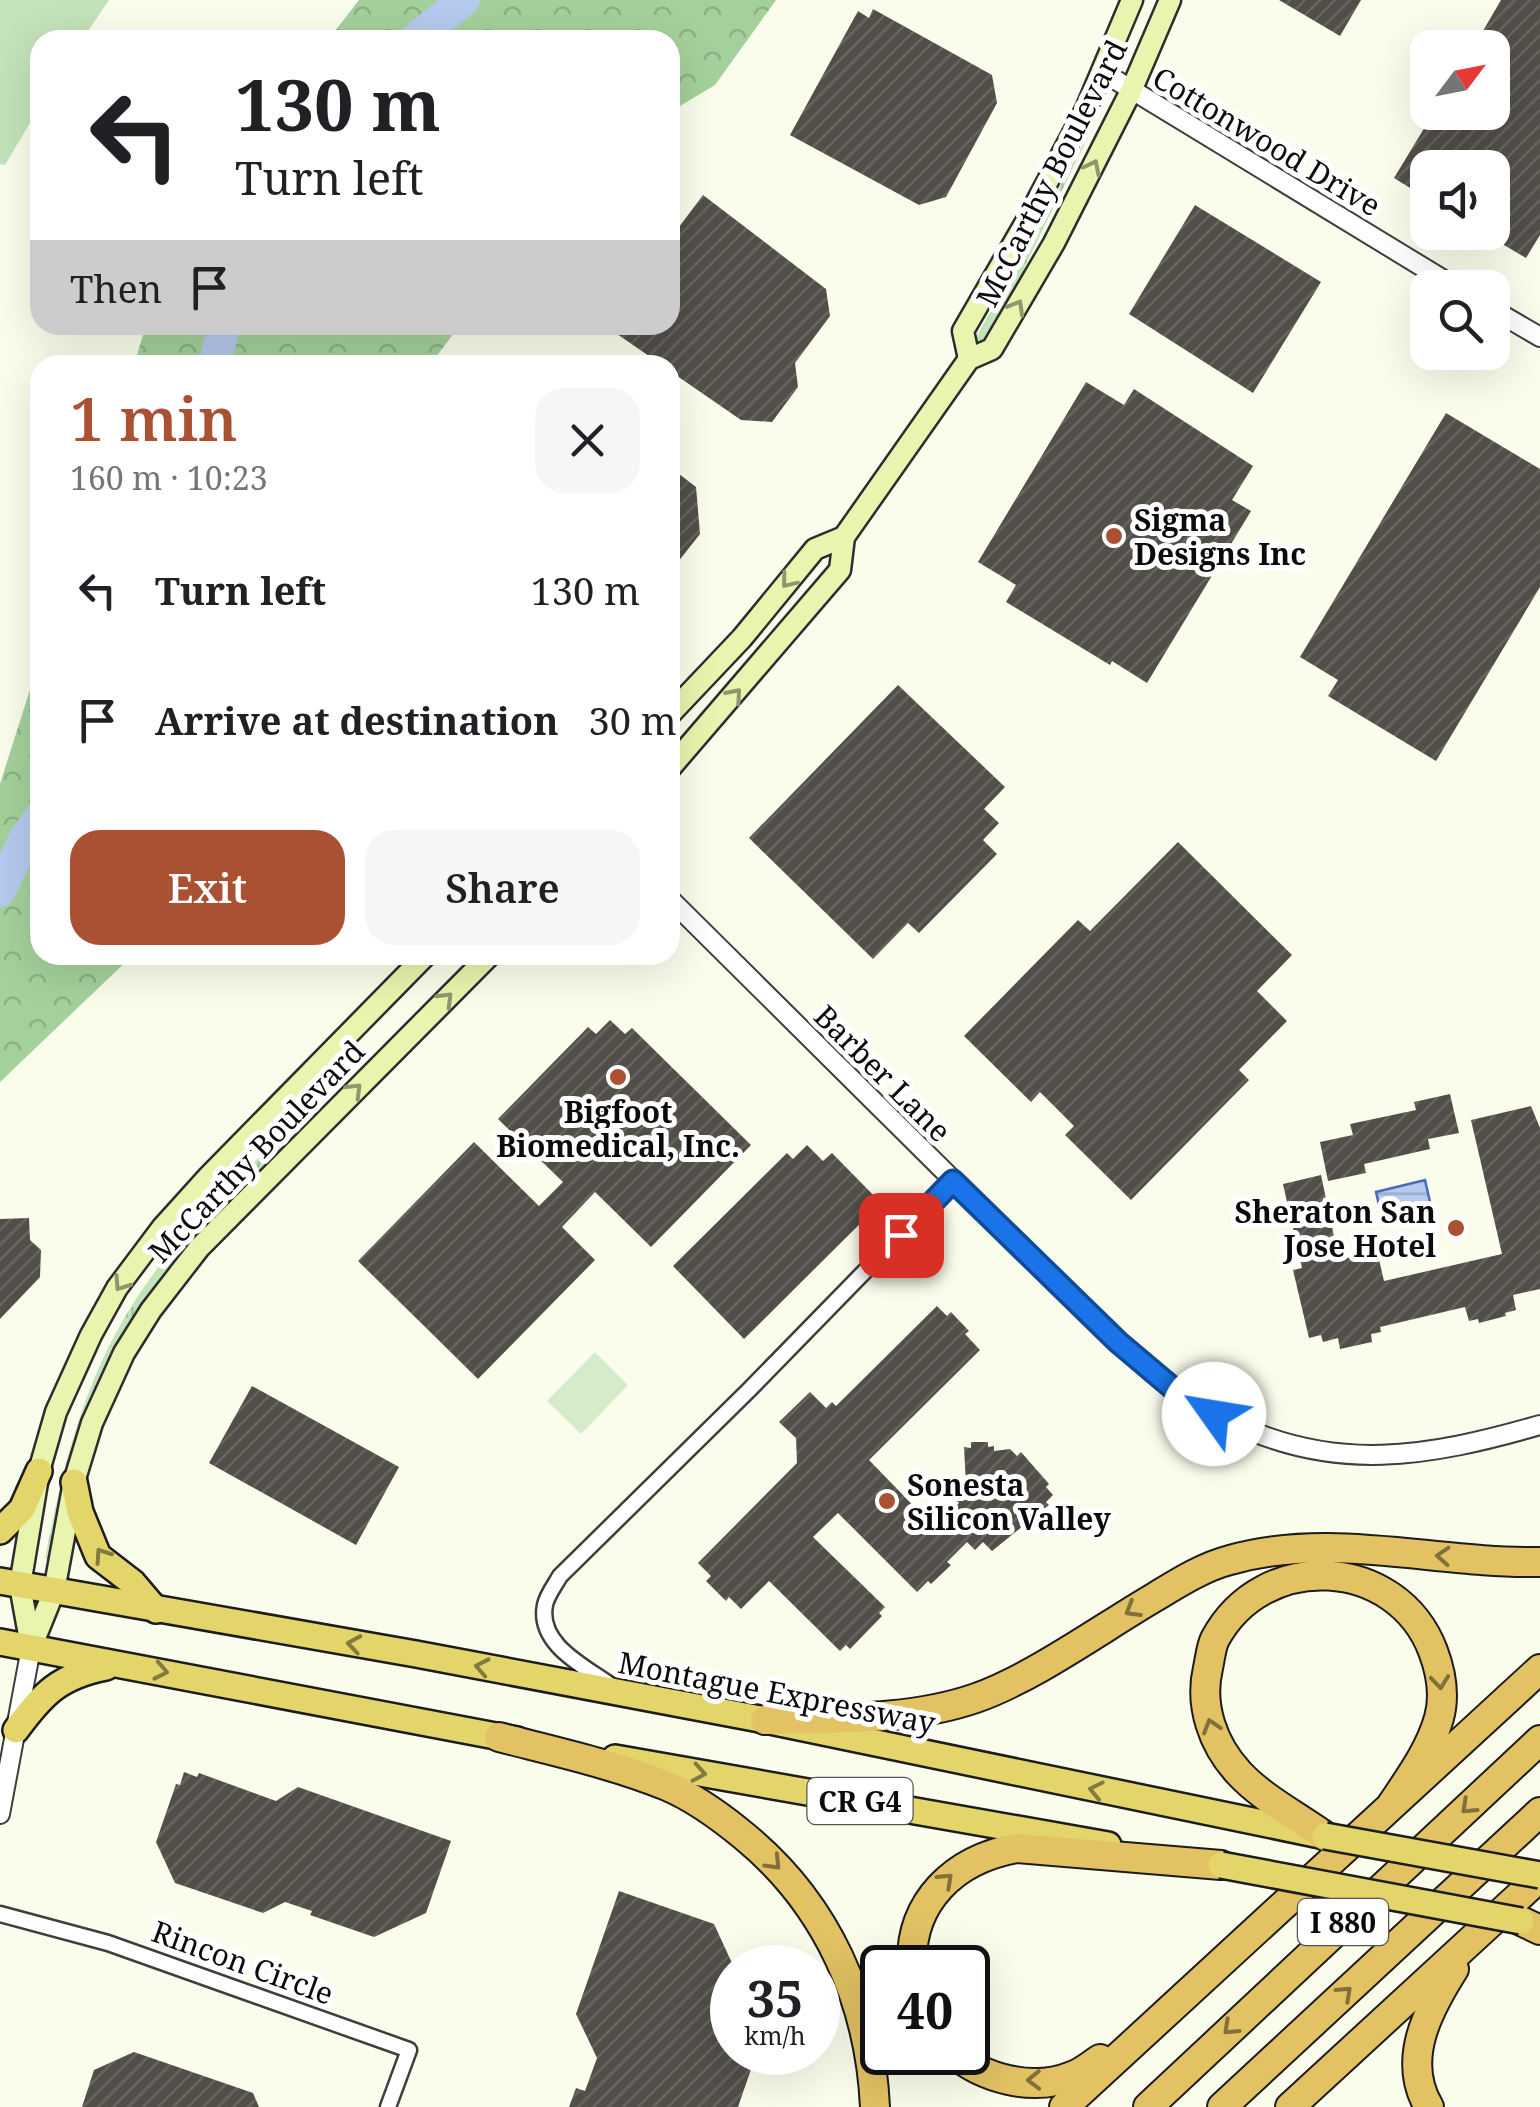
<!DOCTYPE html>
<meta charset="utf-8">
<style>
:root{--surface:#fff;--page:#f6f6f6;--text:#202124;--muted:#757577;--accent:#aa5134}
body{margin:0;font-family:"Noto Serif",serif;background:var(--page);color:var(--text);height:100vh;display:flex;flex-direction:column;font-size:38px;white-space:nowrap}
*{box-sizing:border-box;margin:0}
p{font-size:32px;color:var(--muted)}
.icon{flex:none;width:55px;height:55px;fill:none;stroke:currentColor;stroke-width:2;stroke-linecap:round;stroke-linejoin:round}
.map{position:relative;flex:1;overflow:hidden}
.details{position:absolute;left:30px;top:355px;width:650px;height:610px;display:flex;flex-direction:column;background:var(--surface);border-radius:30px;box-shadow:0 10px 40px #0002}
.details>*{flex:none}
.hud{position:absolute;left:30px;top:30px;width:650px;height:305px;border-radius:30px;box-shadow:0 10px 40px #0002;background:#fff;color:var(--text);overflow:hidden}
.needle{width:65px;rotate:58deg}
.tools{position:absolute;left:1410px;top:30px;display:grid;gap:20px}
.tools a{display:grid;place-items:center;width:100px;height:100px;border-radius:20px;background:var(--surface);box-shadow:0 10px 40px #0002;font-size:50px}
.speed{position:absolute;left:710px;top:1945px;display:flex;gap:20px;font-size:50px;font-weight:700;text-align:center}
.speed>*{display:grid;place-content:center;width:130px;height:130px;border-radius:50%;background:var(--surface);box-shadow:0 10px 40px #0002;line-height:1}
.speed small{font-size:25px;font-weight:400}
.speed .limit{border:5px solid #111;border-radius:15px;background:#fff;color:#111}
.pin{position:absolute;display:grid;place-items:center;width:85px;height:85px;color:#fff;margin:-42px;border-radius:20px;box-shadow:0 5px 15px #0006}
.me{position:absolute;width:110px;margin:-55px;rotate:302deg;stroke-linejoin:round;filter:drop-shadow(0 0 8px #0008)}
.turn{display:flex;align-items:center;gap:35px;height:210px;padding:0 40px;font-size:45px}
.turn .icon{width:130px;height:130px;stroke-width:2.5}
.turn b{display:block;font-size:70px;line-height:85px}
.then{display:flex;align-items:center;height:95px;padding:0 40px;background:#0003;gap:20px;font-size:38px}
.round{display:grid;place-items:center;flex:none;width:105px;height:105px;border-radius:30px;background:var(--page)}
.head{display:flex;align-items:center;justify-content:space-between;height:170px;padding:0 40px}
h1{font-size:60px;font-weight:600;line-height:75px;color:var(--accent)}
.cta{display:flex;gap:20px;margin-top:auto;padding:20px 40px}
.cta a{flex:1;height:115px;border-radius:30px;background:var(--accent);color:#fff;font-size:40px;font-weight:600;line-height:115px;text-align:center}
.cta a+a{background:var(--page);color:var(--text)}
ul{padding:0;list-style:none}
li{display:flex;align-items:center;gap:30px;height:130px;padding:0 40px}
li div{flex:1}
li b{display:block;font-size:38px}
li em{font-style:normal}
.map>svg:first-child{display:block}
</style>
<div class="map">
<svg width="1540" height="2107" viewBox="0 0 1540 2107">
<defs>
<pattern id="grass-tufts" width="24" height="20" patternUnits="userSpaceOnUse" patternTransform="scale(2.5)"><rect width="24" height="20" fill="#c3e3ba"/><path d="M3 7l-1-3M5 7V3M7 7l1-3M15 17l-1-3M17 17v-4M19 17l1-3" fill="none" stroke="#a6c19f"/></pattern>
<pattern id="forest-crowns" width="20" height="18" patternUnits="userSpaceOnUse" patternTransform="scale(2.5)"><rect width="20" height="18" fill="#a4d19b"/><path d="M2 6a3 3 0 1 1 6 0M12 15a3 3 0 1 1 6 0" fill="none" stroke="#8cb284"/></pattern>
<pattern id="water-rules" width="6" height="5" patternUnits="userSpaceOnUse" patternTransform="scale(2.5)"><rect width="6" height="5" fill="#b6c9ee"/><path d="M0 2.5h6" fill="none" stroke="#9babcb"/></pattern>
<pattern id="building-hatch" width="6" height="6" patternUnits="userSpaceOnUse" patternTransform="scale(2.5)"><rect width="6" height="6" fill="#524f49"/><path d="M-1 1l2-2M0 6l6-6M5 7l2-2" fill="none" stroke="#66645f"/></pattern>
</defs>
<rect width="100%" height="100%" fill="#fbfdec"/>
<g fill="url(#grass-tufts)">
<polygon points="1095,123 1025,266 1018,290 985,348 975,345 974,341"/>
<path d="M364 1053 358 1064C337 1085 314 1106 294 1129 282 1142 275 1160 263 1173 237 1201 208 1226 182 1254 100 1343 71 1443 49 1559H45C68 1440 92 1348 171 1251 200 1215 234 1183 266 1150 292 1123 335 1071 364 1053Z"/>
</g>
<g fill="url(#forest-crowns)">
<polygon points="359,0 776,0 715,85 670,112 670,40 328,40"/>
<polygon points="146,325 460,325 430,365 134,365"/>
<polygon points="40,658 40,955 133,955 0,1082 0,784"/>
</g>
<polygon fill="#c3e3ba" points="0,0 109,0 82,40 40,40 40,106 5,165 0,164"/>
<polygon fill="#d6ebca" points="595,1352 628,1385 581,1434 547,1401"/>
<polygon fill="url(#water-rules)" stroke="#466bbc" stroke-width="2.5" points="1425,1180 1430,1202 1381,1214 1376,1192"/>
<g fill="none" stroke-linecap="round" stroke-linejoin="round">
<g stroke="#b6c9ee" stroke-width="32">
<polyline points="414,40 464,0"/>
<polyline points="215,365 224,325"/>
<polyline points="0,891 25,838 40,817"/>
</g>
</g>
<g fill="url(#building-hatch)">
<polygon points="1279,0 1361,0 1340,36"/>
<polygon points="1501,0 1540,0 1540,235 1526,258 1492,238 1492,168 1428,168 1428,199 1394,178 1434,112 1492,112 1492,48 1473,48"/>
<polygon points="873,9 992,75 997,103 946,197 919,205 790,135 858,11 869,18"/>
<polygon points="703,195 826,289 830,316 795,363 798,387 772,422 741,420 670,371 670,365 662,365 604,325 670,325 670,239"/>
<polygon points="1195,205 1321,282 1253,393 1129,314"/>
<polygon points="1086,382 1124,405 1134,389 1253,466 1232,500 1251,511 1147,683 1112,661 1110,665 1006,602 1016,585 978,562"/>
<polygon points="1446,413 1540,469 1540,587 1436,761 1328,696 1338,680 1300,657"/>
<polygon points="670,467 696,487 700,534 670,572"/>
<polygon points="898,685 1005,787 984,809 999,823 983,840 997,854 919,933 908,923 873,959 749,838"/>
<polygon points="1178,842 1292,955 1257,991 1287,1021 1239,1070 1249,1080 1131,1200 1065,1135 1074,1126 1040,1092 1031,1102 964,1036 1078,920 1090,931"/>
<polygon points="610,1020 625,1034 632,1028 751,1145 651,1247 595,1192 562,1227 595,1260 478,1379 358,1261 474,1142 539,1206 563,1182 498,1119 588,1027 596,1034"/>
<polygon points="1450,1094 1459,1133 1428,1139 1430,1149 1364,1164 1366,1173 1328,1181 1320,1142 1353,1135 1350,1124 1416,1110 1414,1102"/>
<polygon points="1531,1106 1540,1128 1540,1289 1513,1295 1516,1310 1505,1313 1506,1316 1479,1323 1478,1319 1469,1321 1465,1307 1380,1327 1381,1332 1371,1334 1372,1342 1340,1349 1338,1338 1323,1342 1321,1335 1309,1338 1293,1270 1302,1268 1283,1184 1321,1175 1339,1260 1377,1251 1384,1281 1502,1254 1471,1120"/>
<polygon points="807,1145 823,1161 832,1153 881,1203 744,1339 673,1266 787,1153 793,1159"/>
<polygon points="29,1218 30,1240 41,1250 40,1277 0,1319 0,1219"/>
<polygon points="937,1306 947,1316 951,1312 969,1331 965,1334 980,1350 869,1460 934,1527 959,1503 952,1497 966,1484 964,1447 971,1448 971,1442 988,1442 988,1447 994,1446 994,1451 1010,1449 1017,1456 1021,1452 1049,1484 1046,1487 1053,1495 1046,1502 1049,1505 992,1551 983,1542 975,1550 967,1542 947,1562 951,1565 931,1584 928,1581 917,1592 838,1513 813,1537 885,1607 879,1613 882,1616 850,1649 846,1645 840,1651 769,1581 741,1609 729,1597 726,1601 706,1581 711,1576 698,1563 797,1463 796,1438 779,1422 810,1392 826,1408 832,1402 836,1406"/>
<polygon points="252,1386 399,1467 356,1545 209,1463"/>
<polygon points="184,1772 197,1777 199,1773 276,1801 298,1787 451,1841 426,1913 374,1937 310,1915 312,1911 285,1902 263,1913 175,1883 156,1842 176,1784 180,1785"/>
<polygon points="619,1891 714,1924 732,1963 732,2052 757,2052 738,2107 569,2107 576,2088 585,2091 597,2058 576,2014"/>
<polygon points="134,2052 253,2093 259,2107 82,2107 94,2070"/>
</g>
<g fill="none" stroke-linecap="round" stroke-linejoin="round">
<g stroke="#3e3e3e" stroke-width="19">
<g id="minor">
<path d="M613 1687C586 1667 537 1645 545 1605 547 1595 555 1585 560 1576L749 1390 953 1181"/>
<polyline points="0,1914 108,1943 409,2050 388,2107"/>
</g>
</g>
<g stroke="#3e3e3e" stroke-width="22">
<g id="tertiary">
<polyline points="1101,71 1457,288"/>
<polyline points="1492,309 1540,337"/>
<path d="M670 899 1071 1297C1108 1332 1145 1370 1186 1399 1198 1408 1214 1414 1227 1420 1334 1474 1429 1457 1540 1425"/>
<polyline points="0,1814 31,1648"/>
</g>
</g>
<g stroke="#2d2d2d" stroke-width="25">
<g id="secondary">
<polyline points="969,359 963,331 1026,222 1086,109 1132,0"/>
<polyline points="670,714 742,638 815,549 844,537"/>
<polyline points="670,768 840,570 844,537 969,359 992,349 1054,243 1131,91 1170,0"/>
<polyline points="31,1646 20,1585 39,1471 56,1412 91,1335 117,1288 162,1228 209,1176 426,955"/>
<polyline points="31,1648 54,1591 74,1482 92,1423 124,1353 151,1310 199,1248 490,955"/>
</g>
</g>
<g stroke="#1c1c1c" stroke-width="30">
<g id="trunk">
<polyline points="74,1482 80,1512 98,1556 133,1583 156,1610"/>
<polyline points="0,1531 22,1509 39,1471"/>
<polyline points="0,1581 416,1654 765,1720 1325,1836"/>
<polyline points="0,1642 517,1740"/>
<path d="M16 1730C43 1693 60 1676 106 1667"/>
<polyline points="615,1758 1108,1845"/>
</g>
</g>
<g stroke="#1c1c1c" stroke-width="32">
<g id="motorway">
<path d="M765 1720C835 1718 910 1721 976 1698 1033 1678 1102 1628 1155 1597 1178 1583 1203 1567 1230 1560 1332 1531 1436 1564 1540 1562"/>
<path d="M499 1737C556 1752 613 1764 667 1786 695 1798 721 1817 744 1836 827 1904 870 2001 875 2107"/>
<path d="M1325 1836C1297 1816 1262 1798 1239 1773 1213 1745 1199 1706 1208 1668 1210 1659 1211 1647 1215 1639 1263 1549 1397 1556 1433 1651 1441 1672 1445 1696 1439 1718 1430 1750 1410 1777 1392 1804"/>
<polyline points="1521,1921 1540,1930"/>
<path d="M912 1968C909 1901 955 1859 1017 1848L1221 1865"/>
<path d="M952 2052C983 2079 1033 2092 1072 2076 1082 2073 1091 2065 1100 2059"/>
<polyline points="1064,2107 1540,1669"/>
<polyline points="1148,2107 1540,1740"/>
<polyline points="1222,2107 1540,1812"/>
<polyline points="1290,2107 1540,1877"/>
<path d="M1429 2107C1401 2060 1428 2010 1454 1969"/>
</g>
</g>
<use href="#minor" stroke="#fff" stroke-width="14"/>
<use href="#tertiary" stroke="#fff" stroke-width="18"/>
<use href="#secondary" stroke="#e9f5ae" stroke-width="20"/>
<use href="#trunk" stroke="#e3d56a" stroke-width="25"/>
<use href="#motorway" stroke="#e3c264" stroke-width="28"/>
<g stroke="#1c1c1c" stroke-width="30" stroke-linecap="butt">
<g id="trunk-bridge">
<polyline points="1325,1836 1540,1875"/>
<polyline points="1221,1865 1521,1921"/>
</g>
</g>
<use href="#trunk-bridge" stroke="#e3d56a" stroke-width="25"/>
</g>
<defs><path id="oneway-chevron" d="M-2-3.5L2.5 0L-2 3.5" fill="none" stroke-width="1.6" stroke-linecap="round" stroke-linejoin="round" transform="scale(2.5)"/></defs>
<g stroke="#90976d">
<use href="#oneway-chevron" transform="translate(1093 167) rotate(-63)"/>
<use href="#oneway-chevron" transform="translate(1017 307) rotate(-60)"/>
<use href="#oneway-chevron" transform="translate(788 581) rotate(129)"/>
<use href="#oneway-chevron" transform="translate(735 695) rotate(-49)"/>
<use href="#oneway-chevron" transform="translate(446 999) rotate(-45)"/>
<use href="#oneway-chevron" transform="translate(355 1090) rotate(-45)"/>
<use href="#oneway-chevron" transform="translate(121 1284) rotate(124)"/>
</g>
<g stroke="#827a3f">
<use href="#oneway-chevron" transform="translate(102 1555) rotate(-124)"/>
<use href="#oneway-chevron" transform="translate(354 1644) rotate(-171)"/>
<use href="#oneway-chevron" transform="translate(482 1667) rotate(-169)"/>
<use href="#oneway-chevron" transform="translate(161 1671) rotate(11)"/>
<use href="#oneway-chevron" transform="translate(699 1773) rotate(10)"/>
<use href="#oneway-chevron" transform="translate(1096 1790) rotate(-168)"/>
</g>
<g stroke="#82703c">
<use href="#oneway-chevron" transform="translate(1443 1556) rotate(-176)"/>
<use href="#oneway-chevron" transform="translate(1132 1610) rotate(149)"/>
<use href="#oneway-chevron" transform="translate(1440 1682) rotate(84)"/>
<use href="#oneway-chevron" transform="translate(1211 1726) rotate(-107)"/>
<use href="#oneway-chevron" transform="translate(1468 1807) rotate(137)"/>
<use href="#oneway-chevron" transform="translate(774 1863) rotate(46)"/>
<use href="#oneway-chevron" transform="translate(946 1880) rotate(-43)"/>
<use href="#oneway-chevron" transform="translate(1345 1993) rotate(-43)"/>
<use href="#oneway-chevron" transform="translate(1230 2028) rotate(137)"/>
<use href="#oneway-chevron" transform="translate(1034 2080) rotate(179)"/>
</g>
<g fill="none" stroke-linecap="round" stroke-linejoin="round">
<g stroke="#114b97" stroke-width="25">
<polyline id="route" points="901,1235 953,1181 1118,1342 1188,1401 1214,1414"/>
</g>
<use href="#route" stroke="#1a73e8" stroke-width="18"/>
</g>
<g fill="#aa5134" stroke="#fff" stroke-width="4">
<circle cx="1114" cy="536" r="10"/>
<circle cx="618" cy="1077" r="10"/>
<circle cx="1456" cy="1228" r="10"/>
<circle cx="887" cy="1501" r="10"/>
</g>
<g text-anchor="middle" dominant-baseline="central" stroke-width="10" stroke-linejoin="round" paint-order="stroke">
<g fill="#fff" stroke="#545454" stroke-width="2.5">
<rect x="807.5" y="1778" width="105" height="46" rx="8"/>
<rect x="1298" y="1899" width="90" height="46" rx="8"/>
</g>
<g font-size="28" font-weight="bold" fill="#0b0b0b">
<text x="860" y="1801">CR G4</text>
<text x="1343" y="1922">I 880</text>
</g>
<g font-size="30" fill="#0b0b0b" stroke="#fff">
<text transform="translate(1267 141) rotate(31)">Cottonwood Drive</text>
<text transform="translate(1051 173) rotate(-63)">McCarthy Boulevard</text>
<text transform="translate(883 1073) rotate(45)">Barber Lane</text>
<text transform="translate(256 1151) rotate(-46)">McCarthy Boulevard</text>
<text transform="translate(777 1692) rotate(11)">Montague Expressway</text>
<text transform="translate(243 1962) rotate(20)">Rincon Circle</text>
</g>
<g font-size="30" font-weight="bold" fill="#0b0b0b" stroke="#fff" text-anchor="start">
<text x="1134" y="519">Sigma<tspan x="1134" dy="34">Designs Inc</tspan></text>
<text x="618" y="1111" text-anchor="middle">Bigfoot<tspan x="618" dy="34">Biomedical, Inc.</tspan></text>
<text x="1436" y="1211" text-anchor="end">Sheraton San<tspan x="1436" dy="34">Jose Hotel</tspan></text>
<text x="907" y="1484">Sonesta<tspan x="907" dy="34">Silicon Valley</tspan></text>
</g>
</g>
</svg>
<div class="tools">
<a><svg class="needle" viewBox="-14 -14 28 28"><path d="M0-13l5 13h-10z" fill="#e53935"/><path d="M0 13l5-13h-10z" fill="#757577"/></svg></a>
<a><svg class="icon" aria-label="sound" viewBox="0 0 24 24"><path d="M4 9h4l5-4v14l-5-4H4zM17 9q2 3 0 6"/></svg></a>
<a><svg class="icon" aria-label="search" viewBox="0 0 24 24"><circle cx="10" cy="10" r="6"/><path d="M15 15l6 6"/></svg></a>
</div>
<div class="speed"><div>35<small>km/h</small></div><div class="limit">40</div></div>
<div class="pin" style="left:901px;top:1235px;background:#d93025"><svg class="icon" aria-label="arrive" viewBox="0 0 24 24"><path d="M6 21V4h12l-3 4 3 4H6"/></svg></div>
<svg class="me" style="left:1214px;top:1414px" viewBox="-20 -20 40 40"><circle r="19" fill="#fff"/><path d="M0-13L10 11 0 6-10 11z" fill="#1a73e8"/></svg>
<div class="hud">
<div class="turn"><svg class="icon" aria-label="left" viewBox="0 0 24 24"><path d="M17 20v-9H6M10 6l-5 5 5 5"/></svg><div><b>130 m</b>Turn left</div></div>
<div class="then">Then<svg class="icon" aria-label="arrive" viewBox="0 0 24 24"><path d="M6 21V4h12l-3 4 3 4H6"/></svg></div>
</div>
<section class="details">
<div class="head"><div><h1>1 min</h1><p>160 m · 10:23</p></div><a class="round"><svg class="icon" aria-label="close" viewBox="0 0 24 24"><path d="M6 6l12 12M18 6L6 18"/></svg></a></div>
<ul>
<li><svg class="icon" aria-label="left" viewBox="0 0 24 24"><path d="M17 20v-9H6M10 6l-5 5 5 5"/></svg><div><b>Turn left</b></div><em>130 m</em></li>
<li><svg class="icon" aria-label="arrive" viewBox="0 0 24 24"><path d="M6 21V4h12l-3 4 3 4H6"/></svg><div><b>Arrive at destination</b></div><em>30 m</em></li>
</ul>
<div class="cta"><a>Exit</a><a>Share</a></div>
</section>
</div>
